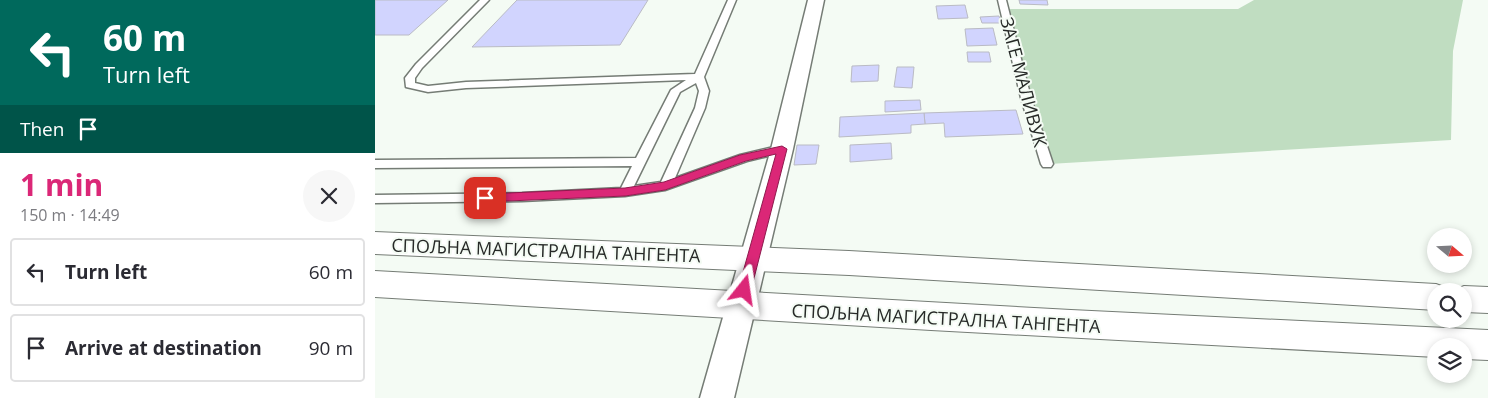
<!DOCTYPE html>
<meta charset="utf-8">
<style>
:root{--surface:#fff;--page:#f7f7f7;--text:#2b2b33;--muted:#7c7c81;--line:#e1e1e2;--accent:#db2777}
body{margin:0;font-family:"Open Sans",sans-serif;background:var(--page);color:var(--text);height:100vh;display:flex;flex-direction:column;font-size:19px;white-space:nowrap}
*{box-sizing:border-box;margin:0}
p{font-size:16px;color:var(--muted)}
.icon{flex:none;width:28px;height:28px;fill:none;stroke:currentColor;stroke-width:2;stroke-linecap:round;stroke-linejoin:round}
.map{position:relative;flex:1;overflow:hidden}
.sheet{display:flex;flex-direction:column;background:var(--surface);width:375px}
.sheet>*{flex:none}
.banner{background:#00695c;color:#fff;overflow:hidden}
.needle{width:32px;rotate:109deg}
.buttons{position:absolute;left:1052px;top:228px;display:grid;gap:10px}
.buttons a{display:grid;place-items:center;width:45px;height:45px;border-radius:50%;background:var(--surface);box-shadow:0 2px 8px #0003;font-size:25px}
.pin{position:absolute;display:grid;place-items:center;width:42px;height:42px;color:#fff;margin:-21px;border-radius:10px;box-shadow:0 2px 8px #0006}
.me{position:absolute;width:55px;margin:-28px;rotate:15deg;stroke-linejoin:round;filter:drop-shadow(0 0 4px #0008)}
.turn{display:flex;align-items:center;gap:18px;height:105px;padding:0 20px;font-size:22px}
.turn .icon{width:65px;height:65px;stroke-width:2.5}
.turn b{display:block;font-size:35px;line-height:42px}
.then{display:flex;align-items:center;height:48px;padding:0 20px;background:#0003;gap:10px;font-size:19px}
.round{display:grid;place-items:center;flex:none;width:52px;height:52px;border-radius:26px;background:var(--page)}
.summary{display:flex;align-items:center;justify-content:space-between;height:85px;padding:0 20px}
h1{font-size:30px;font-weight:700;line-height:38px;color:var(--accent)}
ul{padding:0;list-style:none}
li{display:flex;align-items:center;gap:15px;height:68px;margin:0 10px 8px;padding:0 10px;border:2px solid var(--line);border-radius:5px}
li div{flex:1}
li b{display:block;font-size:19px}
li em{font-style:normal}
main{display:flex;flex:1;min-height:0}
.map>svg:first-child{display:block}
</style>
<main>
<section class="sheet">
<div class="banner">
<div class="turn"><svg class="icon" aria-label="left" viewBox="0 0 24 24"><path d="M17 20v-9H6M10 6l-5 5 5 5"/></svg><div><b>60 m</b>Turn left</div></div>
<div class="then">Then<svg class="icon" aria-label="arrive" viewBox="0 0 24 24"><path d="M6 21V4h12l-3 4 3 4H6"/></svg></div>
</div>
<div class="summary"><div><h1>1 min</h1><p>150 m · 14:49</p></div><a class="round"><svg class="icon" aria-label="close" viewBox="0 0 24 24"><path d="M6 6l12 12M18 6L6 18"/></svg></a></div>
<ul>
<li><svg class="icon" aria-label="left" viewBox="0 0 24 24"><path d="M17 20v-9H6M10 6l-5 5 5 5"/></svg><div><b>Turn left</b></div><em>60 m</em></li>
<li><svg class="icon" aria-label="arrive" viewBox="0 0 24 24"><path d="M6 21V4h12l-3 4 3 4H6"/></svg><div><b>Arrive at destination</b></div><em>90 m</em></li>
</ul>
</section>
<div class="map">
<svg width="1113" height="398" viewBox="0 0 1113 398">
<rect width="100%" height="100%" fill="#f4fbf4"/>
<polygon fill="#c0ddc1" points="879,0 1098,0 1088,0 1078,51 1076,140 674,164 629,9 863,9"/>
<g fill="#d1d4fe" stroke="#babbc4">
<polygon points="0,0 73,0 34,35 0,35"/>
<polygon points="142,0 273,0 245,45 97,47"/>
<polygon points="644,0 672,0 673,5 645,4"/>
<polygon points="590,5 593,18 563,19 561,6"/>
<polygon points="624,16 626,23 607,23 605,17"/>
<polygon points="618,28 622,45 592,46 590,29"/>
<polygon points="592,52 614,52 616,62 593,62"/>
<polygon points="504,65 503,81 476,82 477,66"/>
<polygon points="522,67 539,67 537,88 519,87"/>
<polygon points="545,100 546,110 510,112 510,101"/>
<polygon points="641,110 648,134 570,137 569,123 550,124 549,113"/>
<polygon points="549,113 550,124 536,125 536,133 464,137 465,117"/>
<polygon points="516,143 517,159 475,162 475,145"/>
<polygon points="422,145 444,145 441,164 419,165"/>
</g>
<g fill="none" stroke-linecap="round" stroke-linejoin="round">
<g stroke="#757c75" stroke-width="3">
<g id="lane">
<path d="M105 0H114L47 68 40 78V83L53 86 91 82 320 74 353 0H361L329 77 334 91 330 108 300 178 365 155 407 145 413 149 411 152 372 161 290 190 250 196 147 201 0 203V195L147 193 246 188 257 166 0 168V160L261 158 296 90 311 80 91 88 53 92 31 87 30 78 41 64ZM321 83 324 91 320 108 286 182 259 186 305 92Z"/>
<polygon points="623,0 631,0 656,98 678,164 676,167 668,167 666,164 646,98"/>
</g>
</g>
<g stroke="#757c75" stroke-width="3">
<polygon id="street" points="433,0 449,0 418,149 359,398 325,398 396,149"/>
</g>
<g stroke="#757c75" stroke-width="2">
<g id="highway">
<polygon points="0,232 474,251 1061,284 1072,288 1074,291 1061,291 1061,310 474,275 0,254"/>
<polygon points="0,271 696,310 1113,330 1113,360 1089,359 1089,346 1061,346 1061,357 556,330 0,297"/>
<polygon points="1089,286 1113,287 1113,313 1089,312 1089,291 1077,291"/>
</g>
</g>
<use href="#lane" fill="#fff" fill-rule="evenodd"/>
<use href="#street" fill="#fff" fill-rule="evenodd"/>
<use href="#highway" fill="#fff" fill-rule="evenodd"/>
</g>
<polygon fill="#db2777" stroke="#8e194d" points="407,146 412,149 376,290 374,294 369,295 365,294 363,290 401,154 371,161 290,190 250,196 110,202 105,198 110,194 250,188 289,182 365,155"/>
<g text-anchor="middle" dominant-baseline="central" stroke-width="4" stroke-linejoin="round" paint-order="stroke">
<g font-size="18" fill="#262927" stroke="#f4fbf4">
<text transform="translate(649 82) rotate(75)">ЗАГЕ МАЛИВУК</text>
<text transform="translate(171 250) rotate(2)">СПОЉНА МАГИСТРАЛНА ТАНГЕНТА</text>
<text transform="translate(571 318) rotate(3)">СПОЉНА МАГИСТРАЛНА ТАНГЕНТА</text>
</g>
</g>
</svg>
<div class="buttons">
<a><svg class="needle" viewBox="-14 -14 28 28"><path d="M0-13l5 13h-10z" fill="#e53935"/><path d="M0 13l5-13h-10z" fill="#7c7c81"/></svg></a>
<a><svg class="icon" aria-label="search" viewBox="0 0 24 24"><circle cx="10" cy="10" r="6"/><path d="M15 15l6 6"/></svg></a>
<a><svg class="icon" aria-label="layers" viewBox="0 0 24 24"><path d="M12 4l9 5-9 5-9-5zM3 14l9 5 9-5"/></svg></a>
</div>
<div class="pin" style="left:110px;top:198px;background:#d93025"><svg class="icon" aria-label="arrive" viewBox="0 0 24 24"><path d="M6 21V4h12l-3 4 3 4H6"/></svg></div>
<svg class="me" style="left:369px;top:290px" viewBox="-20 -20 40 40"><path d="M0-17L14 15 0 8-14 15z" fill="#db2777" stroke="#fff" stroke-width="4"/></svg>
</div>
</main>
